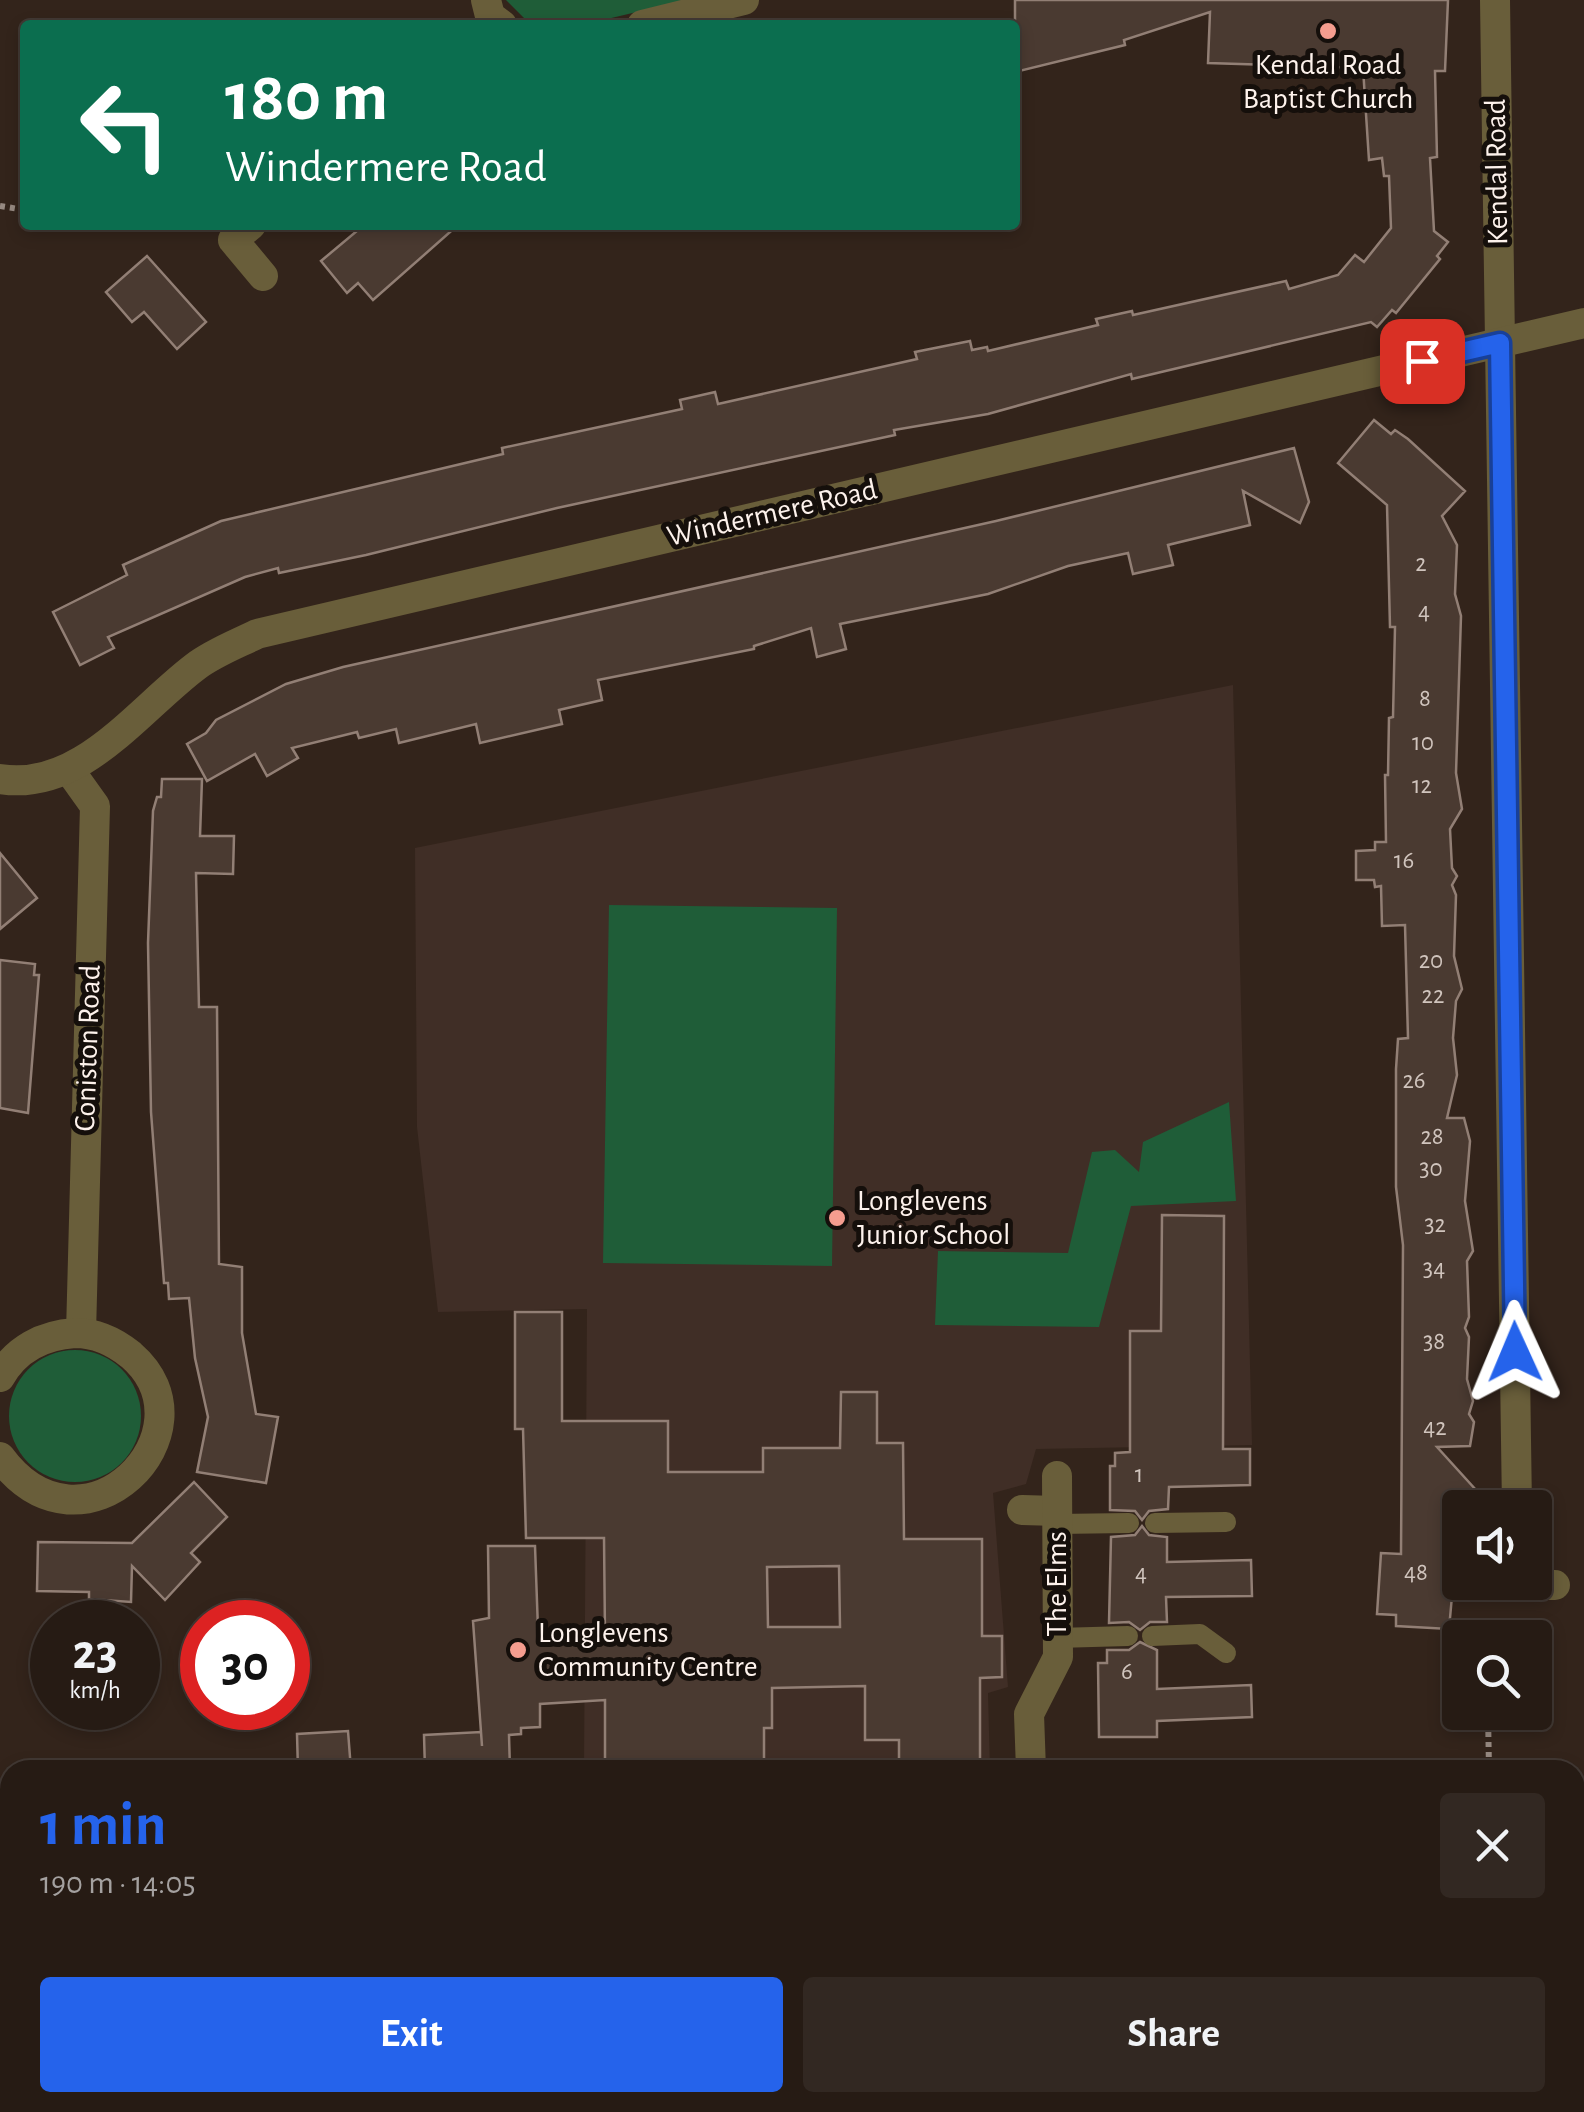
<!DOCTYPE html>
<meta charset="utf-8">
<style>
:root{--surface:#261b14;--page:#322822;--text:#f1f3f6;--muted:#a4a1a0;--line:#423934;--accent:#2563eb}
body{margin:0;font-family:"Alegreya Sans",sans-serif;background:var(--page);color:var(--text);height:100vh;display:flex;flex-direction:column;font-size:38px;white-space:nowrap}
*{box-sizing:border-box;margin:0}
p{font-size:32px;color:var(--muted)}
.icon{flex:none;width:55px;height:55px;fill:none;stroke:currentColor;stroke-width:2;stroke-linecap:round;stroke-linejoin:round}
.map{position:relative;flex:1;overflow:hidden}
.drawer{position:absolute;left:0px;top:1760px;width:1585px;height:352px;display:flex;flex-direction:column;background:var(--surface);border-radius:30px 30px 0 0;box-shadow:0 5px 15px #0003,0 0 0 2px var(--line)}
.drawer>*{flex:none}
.banner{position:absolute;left:20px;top:20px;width:1000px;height:210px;border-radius:10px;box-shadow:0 5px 15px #0003,0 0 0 2px var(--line);background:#0b6e4f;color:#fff;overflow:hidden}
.buttons{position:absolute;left:1442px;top:1490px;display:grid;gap:20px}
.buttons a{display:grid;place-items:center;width:110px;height:110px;border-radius:10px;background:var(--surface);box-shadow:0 5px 15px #0003,0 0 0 2px var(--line);font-size:50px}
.speed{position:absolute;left:30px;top:1600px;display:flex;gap:20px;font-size:50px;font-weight:700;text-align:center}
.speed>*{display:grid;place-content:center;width:130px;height:130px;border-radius:50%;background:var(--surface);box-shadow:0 5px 15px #0003,0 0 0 2px var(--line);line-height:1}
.speed small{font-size:25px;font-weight:400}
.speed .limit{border:15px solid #d22;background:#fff;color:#111}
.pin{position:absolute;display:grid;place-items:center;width:85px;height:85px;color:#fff;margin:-42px;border-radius:20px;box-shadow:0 5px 15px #0006}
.me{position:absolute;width:110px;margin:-55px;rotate:359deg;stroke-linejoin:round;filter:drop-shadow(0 0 8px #0008)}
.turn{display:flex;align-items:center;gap:35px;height:210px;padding:0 40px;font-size:45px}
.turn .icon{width:130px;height:130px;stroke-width:2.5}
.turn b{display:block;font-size:70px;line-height:85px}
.round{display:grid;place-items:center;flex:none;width:105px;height:105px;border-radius:10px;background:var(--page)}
.headline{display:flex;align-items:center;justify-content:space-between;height:170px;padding:0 40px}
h1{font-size:60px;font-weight:700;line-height:75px;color:var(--accent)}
.cta{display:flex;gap:20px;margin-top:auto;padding:20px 40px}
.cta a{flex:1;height:115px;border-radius:10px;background:var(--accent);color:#fff;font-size:40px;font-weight:700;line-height:115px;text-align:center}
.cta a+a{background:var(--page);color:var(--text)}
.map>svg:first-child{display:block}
</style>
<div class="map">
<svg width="1584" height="2112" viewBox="0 0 1584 2112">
<rect width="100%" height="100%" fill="#33241b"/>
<polygon fill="#402e26" points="1233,685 1252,1445 1036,1449 1026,1484 993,1493 1008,1687 988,1693 990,1770 584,1770 587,1309 438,1312 417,1127 415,848"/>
<g fill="#1f5d38">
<polygon points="506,0 687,0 582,25 530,24"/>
<polygon points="609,905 837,908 832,1266 603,1263"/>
<polygon points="1229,1102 1236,1201 1131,1206 1099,1327 935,1325 938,1251 1068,1253 1092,1152 1115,1150 1139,1172 1143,1142"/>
<circle cx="75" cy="1416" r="66"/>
</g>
<g fill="#4a3a31" stroke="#927f75" stroke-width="2.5" fill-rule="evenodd">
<polygon points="1015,0 1448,0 1445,71 1435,71 1437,157 1430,158 1434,231 1448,242 1437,256 1440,259 1396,313 1392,310 1377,327 1371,322 1132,379 1131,374 988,414 894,430 895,435 557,508 366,555 279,573 278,568 245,577 108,637 114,648 80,665 53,612 127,575 123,565 221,521 503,454 502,448 682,409 680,400 715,392 718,404 917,359 915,352 970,341 972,350 987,347 988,351 1098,325 1096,319 1132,311 1133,315 1286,281 1289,289 1338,275 1355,255 1364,262 1391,228 1389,176 1384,176 1382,158 1369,160 1363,68 1208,63 1210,12 1124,40 1125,45 1015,72"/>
<polygon points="364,225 458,225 373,300 358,283 347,293 321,261"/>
<polygon points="147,256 206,322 177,349 144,312 132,322 106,292"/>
<polygon points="1374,420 1391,434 1395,430 1408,439 1465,491 1442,516 1457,545 1455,594 1461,616 1456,773 1462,809 1450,829 1452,868 1457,876 1452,885 1456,895 1454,956 1462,989 1456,1001 1453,1038 1457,1075 1447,1118 1464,1118 1470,1141 1465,1201 1473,1251 1467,1261 1469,1317 1465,1328 1469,1337 1467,1379 1473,1401 1469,1414 1474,1422 1470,1446 1437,1447 1476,1490 1469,1508 1460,1508 1449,1629 1396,1626 1396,1615 1377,1614 1381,1553 1401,1554 1403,1245 1396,1187 1396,1069 1398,1039 1408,1038 1405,925 1382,926 1381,886 1375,887 1374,880 1356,880 1356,851 1375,850 1375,842 1386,842 1385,775 1388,775 1389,718 1393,717 1395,627 1390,627 1387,505 1338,463"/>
<polygon points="1294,448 1309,502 1300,523 1243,491 1250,525 1168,545 1173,565 1133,574 1128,553 1068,566 988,594 840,624 846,649 817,657 811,628 754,646 754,649 598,680 602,700 559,710 562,724 480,743 476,724 399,743 396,729 359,738 357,732 292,748 298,758 267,776 255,754 207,781 187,744 206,733 216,720 286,684 343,667 996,521"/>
<polygon points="162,779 202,779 200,836 234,836 233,874 196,873 199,1007 217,1007 219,1264 242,1267 242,1333 256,1414 278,1417 266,1483 197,1472 208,1417 195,1358 189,1298 169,1299 168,1283 164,1283 151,1112 148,943 153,811 157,797 161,797"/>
<polygon points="0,853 37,898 0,929"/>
<polygon points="0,960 35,964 34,975 39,975 28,1113 0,1108"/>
<polygon points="1162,1215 1224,1216 1223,1449 1250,1449 1250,1485 1169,1487 1168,1509 1149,1511 1142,1520 1135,1511 1110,1510 1110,1466 1115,1466 1115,1453 1130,1452 1130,1331 1161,1331"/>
<path d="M515 1312H562V1421H668V1472H763V1448H840L841 1392H877V1443H903L904 1539H982V1636H1002V1677L980 1678V1770H899V1740H865V1686L772 1688V1728H764V1770H605V1700L540 1704V1727L521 1728V1734L509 1735 510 1770H425L424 1735 481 1732 482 1746 473 1621 489 1618 488 1546H535L538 1629 605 1634 604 1538H526L523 1429H515ZM839 1566 840 1627H768L767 1567Z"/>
<polygon points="194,1482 227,1517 191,1553 200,1562 165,1600 132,1566 131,1602 89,1599 89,1592 37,1591 38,1542 132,1543"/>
<polygon points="1142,1526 1149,1535 1167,1537 1167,1562 1251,1560 1252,1596 1166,1597 1167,1622 1150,1622 1140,1630 1129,1622 1109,1623 1111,1537 1135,1535"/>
<polygon points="1140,1642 1157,1650 1157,1689 1251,1685 1252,1717 1157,1721 1157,1737 1099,1737 1098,1663 1107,1663 1107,1650 1129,1650"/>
<polygon points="348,1731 351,1770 298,1770 297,1734"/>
</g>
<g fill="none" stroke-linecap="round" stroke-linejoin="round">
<g stroke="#968981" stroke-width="6" stroke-dasharray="5 5" stroke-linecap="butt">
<polyline points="0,206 25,210"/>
<polyline points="1486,1619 1486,1638"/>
<polyline points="1488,1712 1489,1770"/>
</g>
<g stroke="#695e3a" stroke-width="20">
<polyline points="1155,1523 1226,1522"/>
<polyline points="1057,1524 1129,1523"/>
<polyline points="1152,1636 1200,1634 1226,1653"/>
<polyline points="1057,1638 1128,1636"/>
</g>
<g stroke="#695e3a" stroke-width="30">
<polyline points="486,0 490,16 502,25"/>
<polyline points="1495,0 1517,1508"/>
<polyline points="642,25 744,0"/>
<polyline points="251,225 233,240 263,276"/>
<polyline points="70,771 95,806 81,1333"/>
<path d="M0 779C80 792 137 711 195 667 213 653 237 644 257 634L1584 323"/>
<path d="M0 1377C16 1349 43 1335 75 1333 96 1333 115 1342 131 1355 219 1431 83 1570 0 1457"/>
<polyline points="1022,1510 1057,1511"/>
<polyline points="1485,1585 1555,1585"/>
<polyline points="1031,1770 1029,1714 1058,1657 1057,1476"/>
<polyline points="747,2112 748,2102"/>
<polyline points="1425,2112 1426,2102"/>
</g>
<g stroke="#8d7c41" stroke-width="30">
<polyline points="0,1922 10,1921"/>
<polyline points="1575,1932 1584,1932"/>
</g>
</g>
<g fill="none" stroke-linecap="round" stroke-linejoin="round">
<g stroke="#184099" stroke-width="25">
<polyline id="route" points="1422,361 1500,343 1515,1352"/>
</g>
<use href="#route" stroke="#2563eb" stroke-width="18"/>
</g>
<g fill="#f59d8f" stroke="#150f0b" stroke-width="4">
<circle cx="1328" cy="31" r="10"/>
<circle cx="837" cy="1218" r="10"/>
<circle cx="518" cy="1650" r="10"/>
</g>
<g text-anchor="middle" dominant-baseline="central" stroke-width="10" stroke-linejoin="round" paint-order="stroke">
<g font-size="25" fill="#d0c4bd">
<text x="1421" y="563">2</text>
<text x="1424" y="611">4</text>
<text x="1425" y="698">8</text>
<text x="1423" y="742">10</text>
<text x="1422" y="785">12</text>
<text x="1404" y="860">16</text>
<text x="1431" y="960">20</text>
<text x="1433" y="995">22</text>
<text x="1414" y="1080">26</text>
<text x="1432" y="1136">28</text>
<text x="1431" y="1168">30</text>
<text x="1435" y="1224">32</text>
<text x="1434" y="1268">34</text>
<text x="1434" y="1341">38</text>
<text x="1435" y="1427">42</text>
<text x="1139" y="1474">1</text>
<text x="1416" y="1572">48</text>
<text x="1141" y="1573">4</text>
<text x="1127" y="1671">6</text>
</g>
<g font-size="30" fill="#fdf2ec" stroke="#150f0b" text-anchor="start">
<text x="1328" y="65" text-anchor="middle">Kendal Road<tspan x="1328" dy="34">Baptist Church</tspan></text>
<text x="857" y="1201">Longlevens<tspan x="857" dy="34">Junior School</tspan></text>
<text x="538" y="1633">Longlevens<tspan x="538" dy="34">Community Centre</tspan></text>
</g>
<g font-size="30" fill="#fdf2ec" stroke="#150f0b">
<text transform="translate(1497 172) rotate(-91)">Kendal Road</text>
<text transform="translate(772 513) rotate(-13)">Windermere Road</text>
<text transform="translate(88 1048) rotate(-88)">Coniston Road</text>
<text transform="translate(1057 1584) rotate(-90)">The Elms</text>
</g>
</g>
</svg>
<div class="buttons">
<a><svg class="icon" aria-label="sound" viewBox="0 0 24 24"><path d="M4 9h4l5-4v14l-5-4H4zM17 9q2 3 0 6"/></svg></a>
<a><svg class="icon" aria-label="search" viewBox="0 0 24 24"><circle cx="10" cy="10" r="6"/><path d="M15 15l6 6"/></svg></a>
</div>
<div class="speed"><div>23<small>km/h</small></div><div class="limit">30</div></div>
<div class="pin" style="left:1422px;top:361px;background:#d93025"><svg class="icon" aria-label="arrive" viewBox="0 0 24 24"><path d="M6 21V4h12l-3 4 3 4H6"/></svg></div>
<svg class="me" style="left:1515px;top:1352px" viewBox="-20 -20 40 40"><path d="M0-17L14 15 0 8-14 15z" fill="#2563eb" stroke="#fff" stroke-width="4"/></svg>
<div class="banner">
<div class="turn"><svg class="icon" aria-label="left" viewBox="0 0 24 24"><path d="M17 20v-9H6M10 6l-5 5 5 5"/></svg><div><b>180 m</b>Windermere Road</div></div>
</div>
<section class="drawer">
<div class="headline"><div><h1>1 min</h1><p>190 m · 14:05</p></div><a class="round"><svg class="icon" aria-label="close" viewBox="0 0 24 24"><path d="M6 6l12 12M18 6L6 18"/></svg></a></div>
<div class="cta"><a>Exit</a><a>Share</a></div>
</section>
</div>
